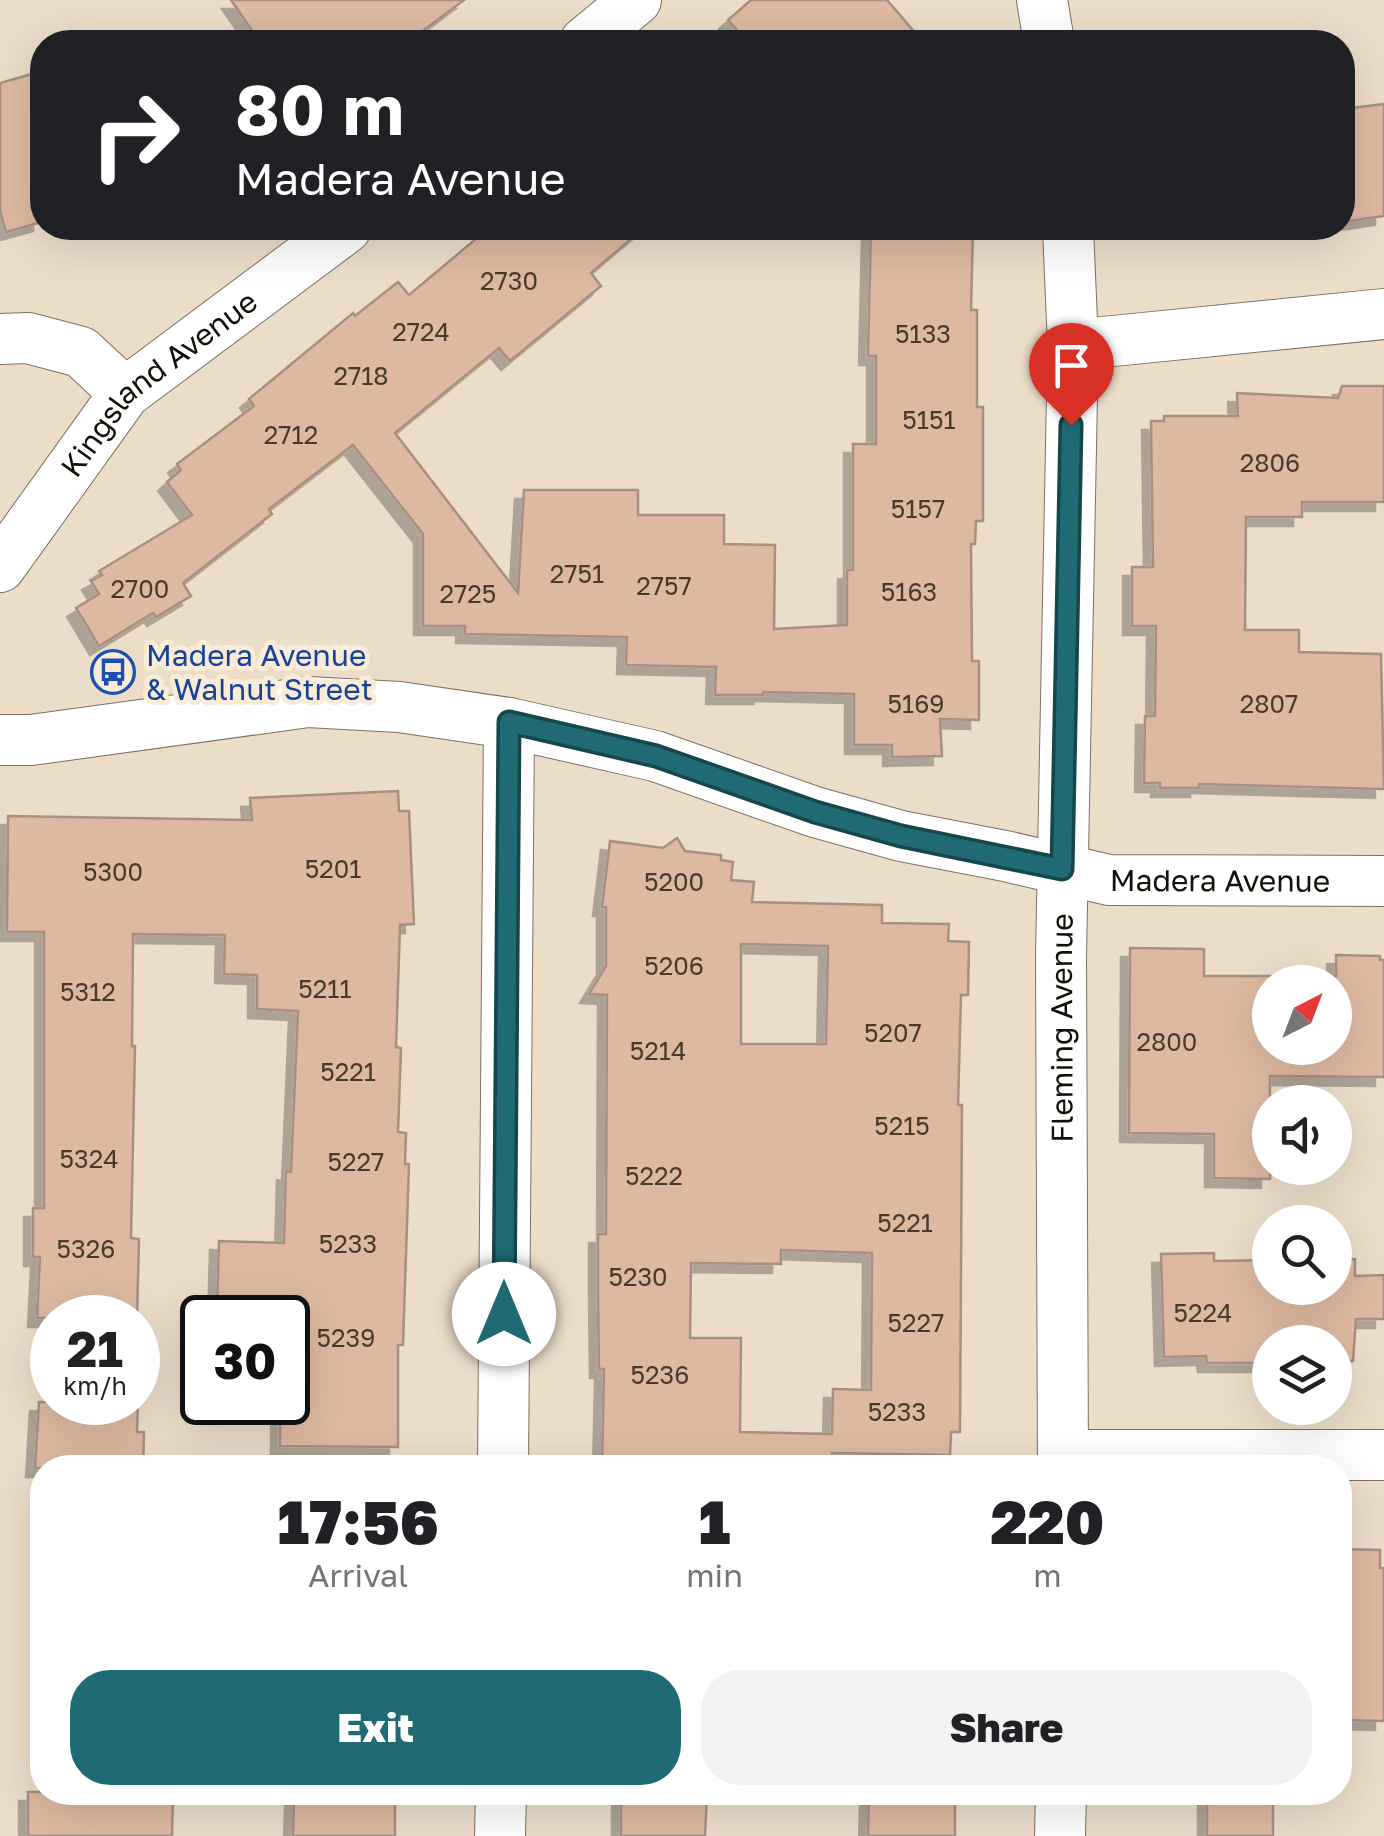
<!DOCTYPE html>
<style>
:root{--surface:#fff;--page:#f2f2f2;--text:#202124;--muted:#757577;--accent:#206b73}
body{margin:0;font-family:"Golos Text",sans-serif;background:var(--page);color:var(--text);height:100vh;display:flex;flex-direction:column;font-size:38px;white-space:nowrap}
*{box-sizing:border-box;margin:0}
p{font-size:32px;color:var(--muted)}
.icon{flex:none;width:55px;height:55px;fill:none;stroke:currentColor;stroke-width:2;stroke-linecap:round;stroke-linejoin:round}
.map{position:relative;flex:1;overflow:hidden}
.sheet{position:absolute;left:30px;top:1455px;width:1322px;height:350px;display:flex;flex-direction:column;background:var(--surface);border-radius:40px;box-shadow:0 10px 40px #0002}
.sheet>*{flex:none}
.top-card{position:absolute;left:30px;top:30px;width:1325px;height:210px;border-radius:40px;box-shadow:0 10px 40px #0002;background:#202124;color:#fff;overflow:hidden}
.needle{width:65px;rotate:42deg}
.tools{position:absolute;left:1252px;top:965px;display:grid;gap:20px}
.tools a{display:grid;place-items:center;width:100px;height:100px;border-radius:50%;background:var(--surface);box-shadow:0 10px 40px #0002;font-size:50px}
.speed{position:absolute;left:30px;top:1295px;display:flex;gap:20px;font-size:50px;font-weight:700;text-align:center}
.speed>*{display:grid;place-content:center;width:130px;height:130px;border-radius:50%;background:var(--surface);box-shadow:0 10px 40px #0002;line-height:1}
.speed small{font-size:25px;font-weight:400}
.speed .limit{border:5px solid #111;border-radius:15px;background:#fff;color:#111}
.pin{position:absolute;display:grid;place-items:center;width:85px;height:85px;color:#fff;margin:-102px -42px;border-radius:50% 50% 50% 0;rotate:-45deg;box-shadow:0 0 10px #0007}
.pin .icon{rotate:45deg}
.me{position:absolute;width:110px;margin:-55px;rotate:0deg;stroke-linejoin:round;filter:drop-shadow(0 0 8px #0008)}
.turn{display:flex;align-items:center;gap:35px;height:210px;padding:0 40px;font-size:45px}
.turn .icon{width:130px;height:130px;stroke-width:2.5}
.turn b{display:block;font-size:70px;line-height:85px}
.eta{display:flex;justify-content:space-evenly;align-items:center;height:170px;text-align:center}
.eta b{font-size:60px;font-weight:800;line-height:70px}
.cta{display:flex;gap:20px;margin-top:auto;padding:20px 40px}
.cta a{flex:1;height:115px;border-radius:40px;background:var(--accent);color:#fff;font-size:40px;font-weight:800;line-height:115px;text-align:center}
.cta a+a{background:var(--page);color:var(--text)}
.map>svg:first-child{display:block}
</style>
<div class="map">
<svg width="1384" height="1836" viewBox="0 0 1384 1836">
<defs>
<filter id="shadow"><feDropShadow dx="-9" dy="9" stdDeviation="0" flood-color="#0004"/></filter>
</defs>
<rect width="100%" height="100%" fill="#ecddc9"/>
<g fill="#ddb9a1" stroke="#a59083" stroke-width="2.5" fill-rule="evenodd" filter="url(#shadow)">
<polygon points="231,0 464,0 408,42 260,42"/>
<polygon points="751,0 887,0 923,42 748,42 728,20"/>
<polygon points="42,71 42,222 6,232 0,211 0,83"/>
<polygon points="1384,104 1384,216 1342,222 1342,109"/>
<polygon points="489,228 644,228 591,273 601,286 510,361 499,348 395,433 518,593 524,490 638,490 638,515 724,515 724,544 775,545 774,629 847,625 847,570 853,570 853,444 876,444 876,356 868,356 871,228 973,228 971,310 977,310 977,407 983,407 983,521 976,521 975,544 971,544 972,661 979,661 979,720 940,719 942,756 892,757 892,745 854,745 854,694 763,692 763,695 715,695 716,667 626,665 627,637 465,634 465,626 423,626 423,534 353,445 269,509 272,514 183,583 191,596 156,617 153,613 99,646 76,608 99,594 91,581 102,575 99,571 192,515 167,482 181,470 177,464 254,406 249,399 353,313 355,316 398,282 409,295"/>
<polygon points="1342,386 1384,386 1384,502 1302,502 1302,517 1246,517 1245,630 1299,630 1299,652 1381,654 1384,789 1199,784 1199,788 1160,788 1160,783 1144,783 1145,716 1155,716 1156,626 1132,626 1132,567 1153,567 1151,421 1164,421 1164,416 1238,416 1237,393 1338,398"/>
<polygon points="398,791 399,811 409,811 414,924 400,925 396,1047 401,1048 398,1132 406,1133 405,1164 409,1164 403,1345 398,1345 398,1447 280,1446 280,1402 288,1402 288,1313 217,1310 219,1241 284,1243 286,1171 291,1172 298,1011 257,1009 257,975 224,974 225,935 133,934 132,1046 135,1046 131,1238 139,1239 137,1318 37,1318 40,1257 33,1257 33,1208 44,1208 44,932 7,932 8,816 252,820 250,798"/>
<path d="M677 838 685 851 721 855V860L733 862 731 880 754 882 752 902 882 905V923L949 924 948 941 969 942 968 995H961L958 1105H962L960 1432H951L950 1455 832 1453V1468H602L604 1369H599L598 1291V1234H606L607 995 589 994 606 966V907H602L610 841 663 848ZM741 944 828 946 826 1044H741ZM781 1250 872 1253 871 1390 833 1389 832 1434 740 1432 741 1338H690L691 1263 781 1264Z"/>
<path d="M1130 948 1204 949V976H1336V955L1380 956V960H1384V1077L1270 1076V1179L1214 1178V1134L1129 1133ZM1270 982H1335V1048H1270Z"/>
<polygon points="1214,1253 1214,1261 1270,1260 1270,1288 1335,1288 1335,1259 1355,1259 1355,1276 1384,1275 1384,1319 1356,1319 1353,1361 1335,1361 1335,1342 1270,1342 1270,1363 1207,1363 1206,1356 1164,1357 1161,1254"/>
<polygon points="39,1402 138,1402 137,1432 144,1432 143,1468 35,1468"/>
<polygon points="1340,1549 1380,1550 1380,1568 1384,1568 1384,1721 1340,1720"/>
<polygon points="28,1792 173,1792 172,1836 28,1836"/>
<polygon points="621,1792 707,1792 705,1836 621,1836"/>
<polygon points="869,1792 955,1792 955,1836 868,1836"/>
<rect x="1207" y="1792" width="66" height="44"/>
<polygon points="294,1797 395,1798 395,1836 293,1836"/>
</g>
<g fill="none" stroke-linecap="round" stroke-linejoin="round">
<g stroke="#7e715f" stroke-width="52">
<g id="minor">
<polyline points="1042,0 1049,42"/>
<polyline points="585,42 636,0"/>
<polyline points="0,339 28,338 81,352 125,393"/>
<polyline points="1073,345 1384,314"/>
<path id="s1" d="M0 567 125 393 346 228"/>
<path id="s2" d="M0 740H31L308 702 399 707 509 723 655 756 815 812 901 836 1005 856 1109 880 1384 881"/>
<polyline points="1063,1455 1384,1455"/>
<polyline points="503,1468 509,723"/>
<path id="s3" d="M1063 1468 1061 957 1073 345 1068 228"/>
<polyline points="500,1836 501,1792"/>
<polyline points="1060,1836 1061,1792"/>
</g>
</g>
<use href="#minor" stroke="#fff" stroke-width="50"/>
</g>
<g fill="none" stroke-linecap="round" stroke-linejoin="round">
<g stroke="#15464b" stroke-width="25">
<polyline id="route" points="504,1314 509,722 656,756 815,812 901,836 1062,869 1071,425"/>
</g>
<use href="#route" stroke="#206b73" stroke-width="18"/>
</g>
<defs>
<g id="bus-ring" transform="scale(2.25)"><circle r="9.5" fill="#f9ebd6" stroke="#1a4fb4" stroke-width="1.5"/><path d="M-5-6H5V4H4V6H2V4H-2V6H-4V4H-5ZM-3.5-4V0h7V-4ZM-3.5 1.2v1.5H-2V1.2ZM2 1.2v1.5H3.5V1.2Z" fill="#1a4fb4"/></g>
</defs>
<g fill-rule="evenodd">
<use href="#bus-ring" x="113" y="672"/>
</g>
<g text-anchor="middle" dominant-baseline="central" stroke-width="10" stroke-linejoin="round" paint-order="stroke">
<g font-size="25" fill="#463a2f">
<text x="509" y="280">2730</text>
<text x="421" y="331">2724</text>
<text x="923" y="333">5133</text>
<text x="361" y="375">2718</text>
<text x="929" y="419">5151</text>
<text x="291" y="434">2712</text>
<text x="1270" y="462">2806</text>
<text x="918" y="508">5157</text>
<text x="577" y="573">2751</text>
<text x="664" y="585">2757</text>
<text x="140" y="588">2700</text>
<text x="909" y="591">5163</text>
<text x="468" y="593">2725</text>
<text x="916" y="703">5169</text>
<text x="1269" y="703">2807</text>
<text x="333" y="868">5201</text>
<text x="113" y="871">5300</text>
<text x="674" y="881">5200</text>
<text x="674" y="965">5206</text>
<text x="325" y="988">5211</text>
<text x="88" y="991">5312</text>
<text x="893" y="1032">5207</text>
<text x="1167" y="1041">2800</text>
<text x="658" y="1050">5214</text>
<text x="348" y="1071">5221</text>
<text x="902" y="1125">5215</text>
<text x="89" y="1158">5324</text>
<text x="356" y="1161">5227</text>
<text x="654" y="1175">5222</text>
<text x="905" y="1222">5221</text>
<text x="348" y="1243">5233</text>
<text x="86" y="1248">5326</text>
<text x="638" y="1276">5230</text>
<text x="1203" y="1312">5224</text>
<text x="916" y="1322">5227</text>
<text x="346" y="1337">5239</text>
<text x="660" y="1374">5236</text>
<text x="897" y="1411">5233</text>
</g>
<g font-size="30" fill="#141009" stroke="#f9ebd6">
<text stroke="none"><textPath href="#s1" startOffset="245">Kingsland Avenue</textPath></text>
<text stroke="none"><textPath href="#s2" startOffset="1245">Madera Avenue</textPath></text>
<text stroke="none"><textPath href="#s3" startOffset="440">Fleming Avenue</textPath></text>
</g>
<g font-size="30" fill="#164399" stroke="#f9ebd6" text-anchor="start">
<text x="146" y="655">Madera Avenue<tspan x="146" dy="34">&amp; Walnut Street</tspan></text>
</g>
</g>
</svg>
<div class="tools">
<a><svg class="needle" viewBox="-14 -14 28 28"><path d="M0-13l5 13h-10z" fill="#e53935"/><path d="M0 13l5-13h-10z" fill="#757577"/></svg></a>
<a><svg class="icon" aria-label="sound" viewBox="0 0 24 24"><path d="M4 9h4l5-4v14l-5-4H4zM17 9q2 3 0 6"/></svg></a>
<a><svg class="icon" aria-label="search" viewBox="0 0 24 24"><circle cx="10" cy="10" r="6"/><path d="M15 15l6 6"/></svg></a>
<a><svg class="icon" aria-label="layers" viewBox="0 0 24 24"><path d="M12 4l9 5-9 5-9-5zM3 14l9 5 9-5"/></svg></a>
</div>
<div class="speed"><div>21<small>km/h</small></div><div class="limit">30</div></div>
<div class="pin" style="left:1071px;top:425px;background:#d93025"><svg class="icon" aria-label="arrive" viewBox="0 0 24 24"><path d="M6 21V4h12l-3 4 3 4H6"/></svg></div>
<svg class="me" style="left:504px;top:1314px" viewBox="-20 -20 40 40"><circle r="19" fill="#fff"/><path d="M0-13L10 11 0 6-10 11z" fill="#206b73"/></svg>
<div class="top-card">
<div class="turn"><svg class="icon" aria-label="right" viewBox="0 0 24 24"><path d="M7 20v-9h11M14 6l5 5-5 5"/></svg><div><b>80 m</b>Madera Avenue</div></div>
</div>
<section class="sheet">
<div class="eta">
<div><b>17:56</b><p>Arrival</p></div>
<div><b>1</b><p>min</p></div>
<div><b>220</b><p>m</p></div>
</div>
<div class="cta"><a>Exit</a><a>Share</a></div>
</section>
</div>
